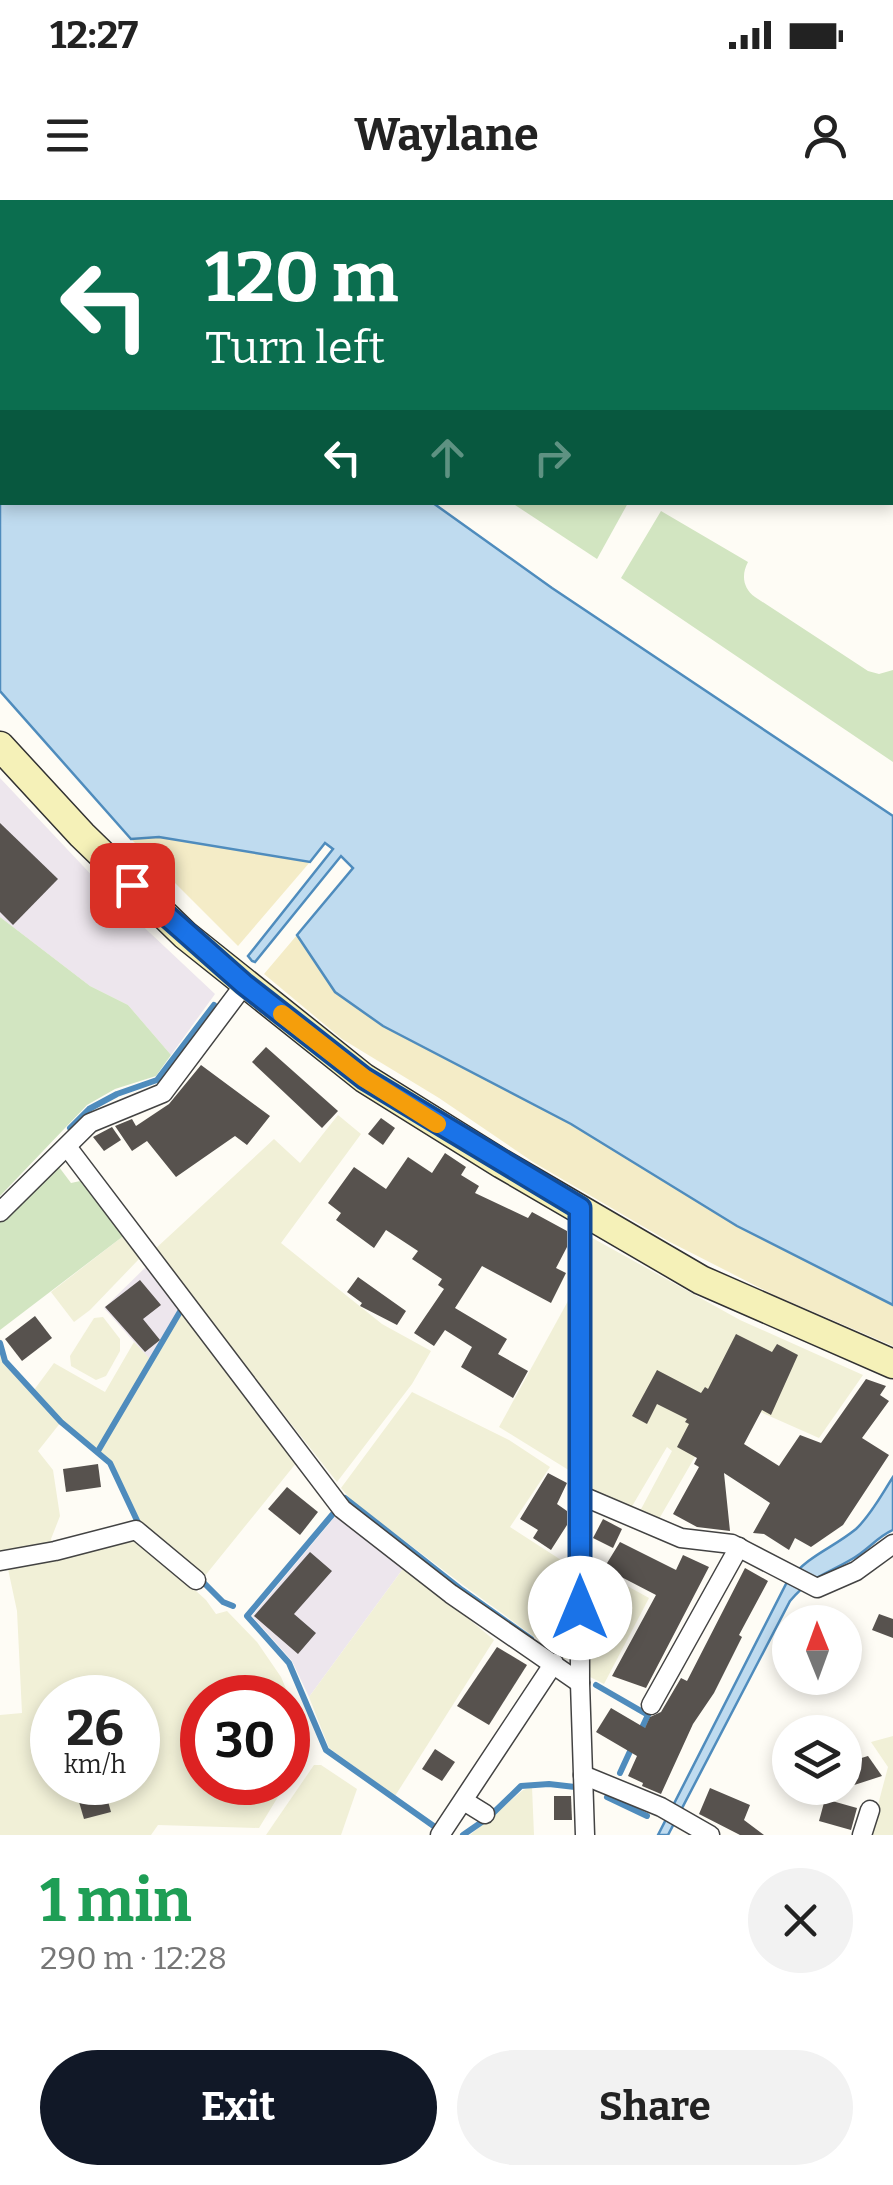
<!DOCTYPE html>
<meta charset="utf-8">
<style>
:root{--surface:#fff;--page:#f2f2f2;--text:#222;--muted:#767676;--accent:#111827}
body{margin:0;font-family:Bitter,serif;background:var(--page);color:var(--text);height:100vh;display:flex;flex-direction:column;font-size:38px;white-space:nowrap}
*{box-sizing:border-box;margin:0}
p{font-size:32px;color:var(--muted)}
.icon{flex:none;width:55px;height:55px;fill:none;stroke:currentColor;stroke-width:2;stroke-linecap:round;stroke-linejoin:round}
.map{position:relative;height:1635px;overflow:hidden}
.panel{display:flex;flex-direction:column;background:var(--surface);flex:1}
.panel>*{flex:none}
.guide{position:absolute;left:0px;top:0px;width:895px;height:305px;box-shadow:0 5px 15px #0003;background:#0b6e4f;color:#fff;overflow:hidden}
.needle{width:65px;rotate:359deg}
.buttons{position:absolute;left:772px;top:1405px;display:grid;gap:20px}
.buttons a{display:grid;place-items:center;width:90px;height:90px;border-radius:50%;background:var(--surface);box-shadow:0 5px 15px #0003;font-size:50px}
.speed{position:absolute;left:30px;top:1475px;display:flex;gap:20px;font-size:50px;font-weight:700;text-align:center}
.speed>*{display:grid;place-content:center;width:130px;height:130px;border-radius:50%;background:var(--surface);box-shadow:0 5px 15px #0003;line-height:1}
.speed small{font-size:25px;font-weight:400}
.speed .limit{border:15px solid #d22;background:#fff;color:#111}
.pin{position:absolute;display:grid;place-items:center;width:85px;height:85px;color:#fff;margin:-42px;border-radius:20px;box-shadow:0 5px 15px #0006}
.me{position:absolute;width:110px;margin:-55px;rotate:0deg;stroke-linejoin:round;filter:drop-shadow(0 0 8px #0008)}
.turn{display:flex;align-items:center;gap:35px;height:210px;padding:0 40px;font-size:45px}
.turn .icon{width:130px;height:130px;stroke-width:2.5}
.turn b{display:block;font-size:70px;line-height:85px}
.lanes{display:flex;align-items:center;height:95px;padding:0 40px;background:#0003;justify-content:center;gap:50px;direction:ltr}
.lanes .off{opacity:.35}
.round{display:grid;place-items:center;flex:none;width:105px;height:105px;border-radius:52px;background:var(--page)}
.headline{display:flex;align-items:center;justify-content:space-between;height:170px;padding:0 40px}
h1{font-size:60px;font-weight:700;line-height:75px;color:#1e9e55}
.primary-button{display:flex;gap:20px;margin-top:auto;padding:20px 40px}
.primary-button a{flex:1;height:115px;border-radius:60px;background:var(--accent);color:#fff;font-size:40px;font-weight:700;line-height:115px;text-align:center}
.primary-button a+a{background:var(--page);color:var(--text)}
.status{display:flex;justify-content:space-between;align-items:center;height:70px;padding:0 50px;background:var(--surface);direction:ltr}
.status svg{height:28px;fill:currentColor}
header{display:flex;justify-content:space-between;align-items:center;height:130px;padding:0 40px;background:var(--surface);font-size:45px;font-weight:700}
.map>svg:first-child{display:block}
</style>
<div class="status"><b>12:27</b><svg viewBox="0 0 49 12"><path d="M0 12V9h3v3zM5 12V6h3v6zM10 12V3h3v9zM15 12V0h3v12zM26 1h20v11H26zM47 4h2v5h-2z"/></svg></div>
<header><svg class="icon" aria-label="menu" viewBox="0 0 24 24"><path d="M4 6h16M4 12h16M4 18h16"/></svg>Waylane<svg class="icon" aria-label="person" viewBox="0 0 24 24"><circle cx="12" cy="8" r="4"/><path d="M4 21q1-7 8-7t8 7"/></svg></header>
<div class="map">
<svg width="893" height="1635" viewBox="0 0 893 1635">
<rect width="100%" height="100%" fill="#fefcf5"/>
<g fill="#ede6ed">
<polygon points="0,578 116,701 215,794 171,855 128,805 90,786 0,717"/>
<polygon points="150,1063 181,1110 150,1160 104,1108"/>
<polygon points="338,1313 405,1366 309,1497 292,1461 252,1416"/>
</g>
<g fill="#f1f0d7" fill-rule="evenodd">
<polygon points="338,915 361,934 281,1043 382,1124 431,1151 412,1184 337,1282 154,1050 274,939 300,963"/>
<polygon points="126,1034 140,1050 139,1059 90,1110 74,1122 51,1092"/>
<polygon points="587,1035 740,1120 863,1175 819,1238 729,1198 659,1319 640,1311 672,1251 667,1247 631,1308 586,1288"/>
<polygon points="574,1090 575,1274 499,1227"/>
<polygon points="181,1110 297,1262 204,1377 139,1324 110,1263 61,1222 38,1251 53,1270 60,1316 51,1339 54,1346 0,1355 0,1138 6,1159 34,1190 54,1163 105,1192 134,1142 150,1159"/>
<polygon points="103,1117 120,1139 120,1151 106,1176 96,1180 71,1166 70,1156 94,1118"/>
<polygon points="412,1192 509,1240 550,1267 510,1327 575,1369 572,1458 565,1459 463,1385 352,1301 341,1288"/>
<path d="M134 1335 206 1400 216 1414 227 1411 257 1442 281 1477 309 1543 288 1582V1498H202V1582H287L259 1628 158 1625 151 1635H0V1515L22 1513 17 1411 8 1369ZM52 1498H138V1582H52Z"/>
<polygon points="405,1366 494,1440 395,1596 329,1548 309,1497"/>
<polygon points="591,1366 649,1398 604,1484 590,1477"/>
<polygon points="893,1536 893,1635 870,1635 888,1567 871,1542"/>
<polygon points="314,1565 321,1565 357,1589 341,1635 266,1635"/>
<polygon points="532,1587 534,1635 470,1635 523,1590"/>
</g>
<g fill="#d2e5c1">
<polygon points="354,0 794,0 793,2"/>
<polygon points="512,303 628,303 597,359"/>
<path d="M661 311 748 362C741 375 743 388 755 397L868 471 879 474 893 470V562L621 378Z"/>
<polygon points="0,717 90,786 128,805 171,855 156,876 115,889 87,905 0,996"/>
<polygon points="56,963 71,983 85,980 126,1034 0,1130 0,1018"/>
</g>
<g fill="#f4ecc7">
<polygon points="158,637 310,662 238,746 131,639"/>
<polygon points="297,735 335,792 383,826 571,924 737,1026 893,1105 893,1146 776,1096 668,1041 533,962 439,898 342,839 264,774"/>
</g>
<g fill="#bfdbef" stroke="#4f8cbd" stroke-width="2.5">
<polygon points="0,0 314,0 2,2 2,302 433,303 552,388 893,616 893,1105 737,1026 571,924 383,826 335,792 297,735 353,668 341,656 255,762 252,761 248,756 333,649 325,643 310,662 159,637 131,639 0,491"/>
<path d="M893 1277V1330C877 1337 867 1351 852 1359 827 1374 811 1376 790 1401L668 1635H658L787 1382C811 1353 830 1350 856 1329 871 1315 882 1294 893 1277Z"/>
</g>
<g fill="none" stroke-linecap="round" stroke-linejoin="round">
<g stroke="#4f8cbd" stroke-width="6">
<polyline points="70,928 89,909 117,894 157,880 214,805"/>
<polyline points="0,1143 5,1161 61,1222 110,1263 141,1329"/>
<polyline points="98,1251 181,1110"/>
<polyline points="345,1298 462,1390 531,1439"/>
<polyline points="332,1315 247,1416 289,1463 326,1550 435,1627"/>
<polyline points="200,1379 223,1402 233,1406"/>
<polyline points="596,1485 648,1515 640,1532"/>
<polyline points="620,1573 632,1547"/>
<polyline points="607,1597 647,1616"/>
<polyline points="463,1635 489,1617 521,1586 549,1584 575,1587"/>
</g>
</g>
<g fill="#57524e">
<polygon points="0,623 58,679 13,725 0,712"/>
<polygon points="266,847 338,911 322,928 252,862"/>
<polygon points="201,865 270,916 247,945 235,936 176,977 147,941 132,951 115,926 132,919 136,926 169,904"/>
<polygon points="381,918 395,928 383,945 368,934"/>
<polygon points="112,927 121,940 104,951 93,937"/>
<polygon points="445,953 466,967 461,975 479,986 475,993 528,1018 532,1012 567,1031 567,1047 556,1068 566,1073 551,1103 482,1066 455,1108 507,1139 498,1154 528,1171 513,1198 461,1167 472,1147 445,1130 434,1146 414,1133 444,1089 438,1085 442,1079 412,1059 418,1051 386,1030 374,1048 336,1020 341,1013 328,1003 354,967 386,989 408,957 432,973"/>
<polygon points="358,1077 406,1111 397,1125 360,1106 362,1103 347,1092"/>
<polygon points="140,1080 161,1105 143,1119 160,1140 145,1152 105,1107"/>
<polygon points="35,1116 52,1138 22,1161 5,1139"/>
<polygon points="736,1134 772,1152 777,1144 798,1155 771,1215 762,1210 744,1244 779,1266 800,1235 821,1243 866,1179 886,1186 880,1195 889,1201 862,1238 889,1255 843,1325 811,1347 795,1338 789,1350 764,1334 753,1333 770,1303 724,1273 730,1331 697,1327 673,1314 699,1267 694,1264 697,1258 677,1247 689,1224 685,1222 687,1219 657,1204 647,1224 632,1216 657,1170 701,1193 705,1187 708,1189"/>
<polygon points="98,1264 101,1287 66,1292 63,1269"/>
<polygon points="548,1273 567,1283 557,1304 567,1311 567,1325 551,1350 533,1338 538,1330 520,1319"/>
<polygon points="287,1287 318,1312 300,1335 268,1309"/>
<polygon points="603,1319 622,1329 613,1348 593,1338"/>
<polygon points="620,1342 676,1370 683,1355 709,1367 646,1488 612,1476 656,1395 604,1368"/>
<polygon points="310,1352 332,1371 294,1414 316,1433 298,1454 254,1416"/>
<polygon points="745,1368 768,1381 739,1435 742,1437 714,1493 693,1524 661,1594 642,1586 643,1583 628,1576 637,1556 596,1532 611,1508 645,1528 650,1517 661,1512 681,1478 687,1481"/>
<polygon points="879,1414 893,1419 893,1438 872,1430"/>
<polygon points="497,1447 527,1465 489,1525 457,1506"/>
<polygon points="435,1549 455,1562 442,1581 422,1569"/>
<polygon points="868,1556 882,1576 845,1588 845,1563"/>
<polygon points="710,1588 750,1605 744,1620 764,1635 740,1635 699,1614"/>
<polygon points="106,1594 111,1612 84,1619 79,1602"/>
<polygon points="554,1596 571,1596 572,1620 554,1620"/>
<polygon points="825,1599 857,1608 851,1630 819,1621"/>
</g>
<g fill="none" stroke-linecap="round" stroke-linejoin="round">
<g stroke="#434343" stroke-width="21">
<g id="street">
<polyline points="68,948 342,1309 451,1394 580,1483"/>
<polyline points="579,1008 580,1483 585,1635"/>
<polyline points="0,1012 90,923 163,893 244,785"/>
<polyline points="580,1295 681,1338 732,1344 817,1388 856,1371 893,1344"/>
<polyline points="0,1361 55,1351 136,1330 196,1380"/>
<polyline points="651,1505 739,1347"/>
<polyline points="583,1575 661,1607 710,1635"/>
<polyline points="464,1601 485,1614"/>
<polyline points="440,1635 554,1463"/>
<polyline points="862,1635 870,1610"/>
</g>
</g>
<g stroke="#323232" stroke-width="31">
<polyline id="secondary" points="0,546 82,635 185,735 364,878 502,964 701,1080 893,1164"/>
</g>
<use href="#street" stroke="#fff" stroke-width="18"/>
<use href="#secondary" stroke="#f5f1b8" stroke-width="28"/>
</g>
<g fill="none" stroke-linecap="round" stroke-linejoin="round">
<g stroke="#114b97" stroke-width="25">
<polyline id="route" points="132,685 244,784 364,878 580,1008 580,1408"/>
</g>
<use href="#route" stroke="#1a73e8" stroke-width="18"/>
<polyline stroke="#f59e0b" stroke-width="18" points="282,814 364,878 437,924"/>
</g>
</svg>
<div class="buttons">
<a><svg class="needle" viewBox="-14 -14 28 28"><path d="M0-13l5 13h-10z" fill="#e53935"/><path d="M0 13l5-13h-10z" fill="#767676"/></svg></a>
<a><svg class="icon" aria-label="layers" viewBox="0 0 24 24"><path d="M12 4l9 5-9 5-9-5zM3 14l9 5 9-5"/></svg></a>
</div>
<div class="speed"><div>26<small>km/h</small></div><div class="limit">30</div></div>
<div class="pin" style="left:132px;top:685px;background:#d93025"><svg class="icon" aria-label="arrive" viewBox="0 0 24 24"><path d="M6 21V4h12l-3 4 3 4H6"/></svg></div>
<svg class="me" style="left:580px;top:1408px" viewBox="-20 -20 40 40"><circle r="19" fill="#fff"/><path d="M0-13L10 11 0 6-10 11z" fill="#1a73e8"/></svg>
<div class="guide">
<div class="turn"><svg class="icon" aria-label="left" viewBox="0 0 24 24"><path d="M17 20v-9H6M10 6l-5 5 5 5"/></svg><div><b>120 m</b>Turn left</div></div>
<div class="lanes"><svg class="icon" aria-label="left" viewBox="0 0 24 24"><path d="M17 20v-9H6M10 6l-5 5 5 5"/></svg><svg class="icon off" aria-label="ahead" viewBox="0 0 24 24"><path d="M12 20V5M6 11l6-6 6 6"/></svg><svg class="icon off" aria-label="right" viewBox="0 0 24 24"><path d="M7 20v-9h11M14 6l5 5-5 5"/></svg></div>
</div>
</div>
<section class="panel">
<div class="headline"><div><h1>1 min</h1><p>290 m · 12:28</p></div><a class="round"><svg class="icon" aria-label="close" viewBox="0 0 24 24"><path d="M6 6l12 12M18 6L6 18"/></svg></a></div>
<div class="primary-button"><a>Exit</a><a>Share</a></div>
</section>
